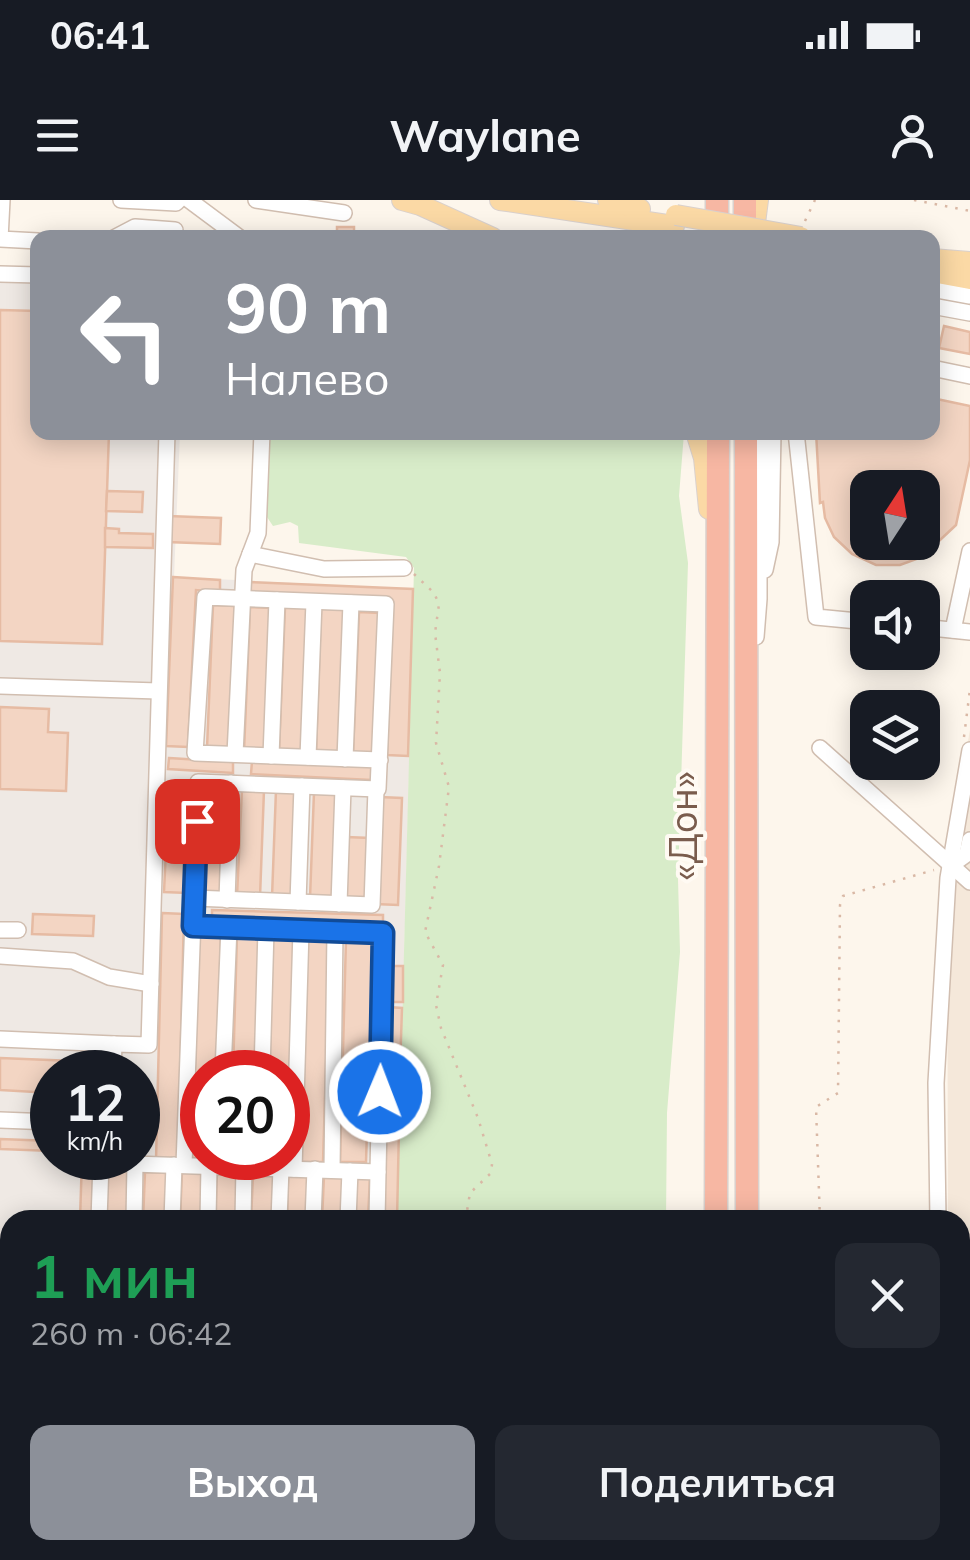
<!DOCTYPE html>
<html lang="ru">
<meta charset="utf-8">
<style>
:root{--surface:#171b24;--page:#242831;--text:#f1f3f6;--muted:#9ea1a6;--accent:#8c9099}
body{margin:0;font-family:Mulish,sans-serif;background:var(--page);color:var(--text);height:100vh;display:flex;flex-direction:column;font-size:38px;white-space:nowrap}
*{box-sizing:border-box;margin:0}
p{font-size:32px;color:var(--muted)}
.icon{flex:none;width:55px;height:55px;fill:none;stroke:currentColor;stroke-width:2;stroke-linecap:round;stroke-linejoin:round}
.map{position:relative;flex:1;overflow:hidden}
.side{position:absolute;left:0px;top:1010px;width:970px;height:350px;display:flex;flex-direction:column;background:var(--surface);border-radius:30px 30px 0 0;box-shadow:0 5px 25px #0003}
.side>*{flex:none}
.guide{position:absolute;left:30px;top:30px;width:910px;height:210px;border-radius:20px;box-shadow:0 5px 25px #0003;background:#8c9099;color:#fff;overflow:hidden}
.needle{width:65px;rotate:12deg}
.fabs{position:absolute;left:850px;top:270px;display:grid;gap:20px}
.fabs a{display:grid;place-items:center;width:90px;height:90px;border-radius:20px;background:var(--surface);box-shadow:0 5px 25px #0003;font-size:50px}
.speed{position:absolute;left:30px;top:850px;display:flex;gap:20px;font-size:50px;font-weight:700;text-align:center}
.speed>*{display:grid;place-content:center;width:130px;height:130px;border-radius:50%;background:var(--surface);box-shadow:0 5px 25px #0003;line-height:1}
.speed small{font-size:25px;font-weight:400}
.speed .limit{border:15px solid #d22;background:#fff;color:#111}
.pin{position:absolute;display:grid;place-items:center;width:85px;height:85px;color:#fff;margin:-42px;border-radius:20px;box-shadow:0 5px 15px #0006}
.me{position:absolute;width:110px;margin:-55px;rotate:1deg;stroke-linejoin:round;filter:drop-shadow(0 0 8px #0008)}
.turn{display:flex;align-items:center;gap:35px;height:210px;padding:0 30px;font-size:45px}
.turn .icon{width:130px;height:130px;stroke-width:2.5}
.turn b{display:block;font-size:70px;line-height:85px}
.round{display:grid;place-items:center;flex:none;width:105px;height:105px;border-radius:20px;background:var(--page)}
.summary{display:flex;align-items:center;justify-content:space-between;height:170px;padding:0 30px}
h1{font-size:60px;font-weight:700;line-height:75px;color:#1e9e55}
.button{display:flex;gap:20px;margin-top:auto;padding:20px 30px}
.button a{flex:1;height:115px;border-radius:20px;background:var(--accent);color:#fff;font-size:40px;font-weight:700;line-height:115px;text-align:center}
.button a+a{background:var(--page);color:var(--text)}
.status{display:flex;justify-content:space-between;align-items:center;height:70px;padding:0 50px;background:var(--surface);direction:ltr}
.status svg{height:28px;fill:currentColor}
header{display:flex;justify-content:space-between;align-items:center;height:130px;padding:0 30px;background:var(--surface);font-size:45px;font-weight:700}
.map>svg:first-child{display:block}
</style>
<div class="status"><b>06:41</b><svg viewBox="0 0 49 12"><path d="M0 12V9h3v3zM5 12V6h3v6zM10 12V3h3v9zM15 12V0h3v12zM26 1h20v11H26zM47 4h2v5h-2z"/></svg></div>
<header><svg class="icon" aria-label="menu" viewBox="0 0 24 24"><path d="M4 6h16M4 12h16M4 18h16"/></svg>Waylane<svg class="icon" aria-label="person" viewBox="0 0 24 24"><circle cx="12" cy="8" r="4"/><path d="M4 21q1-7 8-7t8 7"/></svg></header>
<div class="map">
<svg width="970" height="1360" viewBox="0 0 970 1360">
<rect width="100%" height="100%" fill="#fdf6ec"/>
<polygon fill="#f5e8da" points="970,530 970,1206 960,1206 960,1020 948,1020 947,657"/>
<path fill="#efe9e4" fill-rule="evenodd" d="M0 66 37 68 38 232 180 233 174 377 414 389 397 1020H10V1154L0 1153ZM52 872H138V958H52ZM202 872H288V958H202Z"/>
<g fill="#d8ecc9">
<polygon points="268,233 684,233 679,296 688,363 678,679 680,752 667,913 666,1020 397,1020 414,368 406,357 299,343 298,326 290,322 273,326 267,317"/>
<rect x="0" y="1232" width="10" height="110"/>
<polygon points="970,1239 970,1307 960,1312 960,1240"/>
</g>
<g fill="#f3d5c3" stroke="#e6bba3" stroke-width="2.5" fill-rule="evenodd">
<rect x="337" y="27" width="17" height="11"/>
<polygon points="0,110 38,111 38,232 109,232 102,444 0,441"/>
<polygon points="944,126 970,132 970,154 939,148"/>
<path d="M932 198 970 206V260L956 325 922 357 900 365H876L852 354 834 337 825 318 823 302 820 303 816 232H932ZM868 288H922V342H868Z"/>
<polygon points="107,291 143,292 142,312 106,311"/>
<polygon points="168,316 221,318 220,344 167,342"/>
<polygon points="105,328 119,329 119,333 153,334 153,348 105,347"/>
<polygon points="173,377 220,380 220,392 196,390 188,547 166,546"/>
<polygon points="249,382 413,389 408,556 387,555 392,400 248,394"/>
<polygon points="213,405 235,406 229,549 207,548"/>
<polygon points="250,407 272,408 266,552 244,551"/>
<polygon points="285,407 307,408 301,552 279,551"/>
<polygon points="321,408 344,409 338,553 316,552"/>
<polygon points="359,412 380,413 373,555 353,554"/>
<polygon points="0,507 49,509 48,532 68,533 66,591 0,589"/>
<polygon points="169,558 233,562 233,573 168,569"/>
<polygon points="252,561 372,567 372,580 251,574"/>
<polygon points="169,584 192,585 187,693 164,692"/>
<polygon points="205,587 228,588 223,695 201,694"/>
<polygon points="242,589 264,590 260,697 237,696"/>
<polygon points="276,590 299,591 294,698 272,697"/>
<polygon points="314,592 336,593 332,699 310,698"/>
<polygon points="379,597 402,598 398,705 375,704"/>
<polygon points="346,637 370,638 367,701 345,700"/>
<polygon points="212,710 383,715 383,726 212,722"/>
<polygon points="162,713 184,714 178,961 156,960"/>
<polygon points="33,714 94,716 93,736 32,734"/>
<polygon points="199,734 221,734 217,872 202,872 202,958 214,960 192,959"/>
<polygon points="237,735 259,736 255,872 233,872"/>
<polygon points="273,736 295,737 288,962 266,961 266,958 288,958 288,872 269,872"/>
<polygon points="307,736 330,737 323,962 301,962"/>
<polygon points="346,739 373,740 366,962 340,962"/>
<rect x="389" y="766" width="14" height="36"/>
<polygon points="388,807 402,808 400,869 386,869"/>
<polygon points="0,858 98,862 97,872 52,872 52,893 0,890"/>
<polygon points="386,882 400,882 397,1020 383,1020"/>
<polygon points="0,939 52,941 52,951 0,949"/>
<polygon points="82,958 94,958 92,1020 80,1020"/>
<polygon points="107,969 130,970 128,1020 106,1020"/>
<polygon points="182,971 204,972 202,1020 180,1020"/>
<polygon points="145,972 168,973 166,1020 143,1020"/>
<polygon points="217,972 239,973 237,1020 215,1020"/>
<polygon points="253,974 275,975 273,1020 251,1020"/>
<polygon points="288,975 311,976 309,1020 287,1020"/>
<polygon points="356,975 370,976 368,1020 355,1020"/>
<polygon points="324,976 346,977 344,1020 322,1020"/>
</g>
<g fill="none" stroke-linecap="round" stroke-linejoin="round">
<g stroke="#d1beb0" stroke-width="18">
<g id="minor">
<polyline points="2,0 0,39 38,41"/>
<polyline points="121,0 176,3 179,0"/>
<polyline points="189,0 240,38"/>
<polyline points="256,0 344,13"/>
<polyline points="114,38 135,27 175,30"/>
<polyline points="0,74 38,75"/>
<polyline points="932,89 970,96"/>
<polyline points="932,106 970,113"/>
<polyline points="932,168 970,176"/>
<polyline points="796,232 816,417 868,422"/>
<polyline points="250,354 324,369 404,368"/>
<polyline points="765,370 771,342 773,232"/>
<polyline points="922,427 970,432"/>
<polyline points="953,430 970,351"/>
<polyline points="756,437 759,399 759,232"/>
<polyline points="0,486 158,491"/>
<polyline points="820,548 970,682"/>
<polyline points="235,554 244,370 258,333 262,232"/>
<polyline points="271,556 277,400"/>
<polyline points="308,557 314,402"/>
<polyline points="345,559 351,403"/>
<polyline points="950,666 967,654 970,640"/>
<polyline points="194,698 372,705 376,589"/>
<polyline points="227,700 231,583"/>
<polyline points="298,702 302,586"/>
<polyline points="339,704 343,588"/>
<polyline points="193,726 383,733 377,1020"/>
<polyline points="0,730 18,730"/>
<polyline points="0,756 73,761 109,777 151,784"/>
<polyline points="0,839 114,844 113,872"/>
<polyline points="114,844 149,845 167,232"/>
<polyline points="223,872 229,727"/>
<polyline points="262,872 266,729"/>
<polyline points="0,920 52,922"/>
<polyline points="184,965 198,582 378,589 386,404 205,397 195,553 380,560"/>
<polyline points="294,969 301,730"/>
<polyline points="332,970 335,731"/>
<polyline points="99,1020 101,963 378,972"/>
<polyline points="134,1020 135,964"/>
<polyline points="172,1020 174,965"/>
<polyline points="208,1020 209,966"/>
<polyline points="243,1020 244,967"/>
<polyline points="279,1020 281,968"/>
<polyline points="313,1020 315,969"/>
<polyline points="348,1020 350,971"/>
<polyline points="938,1020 936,883 948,678 970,550"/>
<polyline points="0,1084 10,1085"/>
<polyline points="0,1180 10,1180"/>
<polyline points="960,1182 970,1184"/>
<polyline points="960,1331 970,1328"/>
</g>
</g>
<g stroke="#dad1cd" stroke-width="22">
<g id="major">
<polyline points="402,0 420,5 493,38"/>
<polyline points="500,0 674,26"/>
<polyline points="608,0 640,9"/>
<polyline points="753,38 758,0"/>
<polyline points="932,59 970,62"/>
<polyline points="932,72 970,79"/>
<polyline points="696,232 704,258 709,309"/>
</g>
</g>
<g stroke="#dad1cd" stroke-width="25">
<g id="highway">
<polyline points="717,0 717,38"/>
<polyline points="745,38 745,0"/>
<polyline points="746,232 747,1020"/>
<polyline points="716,1020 718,232"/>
<polyline points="718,1350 718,1360"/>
<polyline points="746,1350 746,1360"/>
</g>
</g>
<g stroke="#d9b8a5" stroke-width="2.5" stroke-dasharray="2.5 8" stroke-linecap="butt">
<polyline points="914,0 970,11"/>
<polyline points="805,21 815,0"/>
<polyline points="414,374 434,393 439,404 435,433 440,473 436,543 449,587 439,666 425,732 443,765 436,805 441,828 478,918 492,964 491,973 470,993 467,1011 472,1020"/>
<polyline points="964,537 970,489"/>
<polyline points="820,1020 816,907 838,893 840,705 843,696 934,670"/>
<polyline points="0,1324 10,1324"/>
<polyline points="0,1351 537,1353"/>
</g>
<use href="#minor" stroke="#fff" stroke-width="15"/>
<use href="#major" stroke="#fbd9a5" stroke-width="20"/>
<use href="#highway" stroke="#f7b7a3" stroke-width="22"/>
<g stroke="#dad1cd" stroke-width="22" stroke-linecap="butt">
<polyline id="major-bridge" points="676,15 801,37"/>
</g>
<use href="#major-bridge" stroke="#fbd9a5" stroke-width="20"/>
</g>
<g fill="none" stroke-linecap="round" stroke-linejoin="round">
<g stroke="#114b97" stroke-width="25">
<polyline id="route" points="197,621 193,726 383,733 380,892"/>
</g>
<use href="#route" stroke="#1a73e8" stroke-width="18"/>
</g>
<g text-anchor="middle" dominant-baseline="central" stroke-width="8" stroke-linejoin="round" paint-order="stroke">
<g font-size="38" fill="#7a5c4d" stroke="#fffaf3">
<text transform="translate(683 626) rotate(-90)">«Дон»</text>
</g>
</g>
</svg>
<div class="fabs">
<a><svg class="needle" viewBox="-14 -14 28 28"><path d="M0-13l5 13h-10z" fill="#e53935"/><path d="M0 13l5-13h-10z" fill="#9ea1a6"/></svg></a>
<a><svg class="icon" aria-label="sound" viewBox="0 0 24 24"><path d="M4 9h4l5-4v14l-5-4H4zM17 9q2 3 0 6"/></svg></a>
<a><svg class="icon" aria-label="layers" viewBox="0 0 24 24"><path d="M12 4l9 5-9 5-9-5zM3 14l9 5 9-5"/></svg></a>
</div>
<div class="speed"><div>12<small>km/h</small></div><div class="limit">20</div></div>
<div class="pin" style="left:197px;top:621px;background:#d93025"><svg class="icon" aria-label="arrive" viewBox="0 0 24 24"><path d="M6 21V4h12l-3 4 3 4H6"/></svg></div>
<svg class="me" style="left:380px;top:892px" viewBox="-20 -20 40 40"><circle r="17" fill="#1a73e8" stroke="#fff" stroke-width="3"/><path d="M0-11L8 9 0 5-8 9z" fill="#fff"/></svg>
<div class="guide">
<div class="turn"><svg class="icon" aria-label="left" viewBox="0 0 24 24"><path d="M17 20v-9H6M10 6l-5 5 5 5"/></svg><div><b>90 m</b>Налево</div></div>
</div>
<section class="side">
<div class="summary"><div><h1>1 мин</h1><p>260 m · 06:42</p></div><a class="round"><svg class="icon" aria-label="close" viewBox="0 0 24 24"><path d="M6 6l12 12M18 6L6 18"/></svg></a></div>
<div class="button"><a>Выход</a><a>Поделиться</a></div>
</section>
</div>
